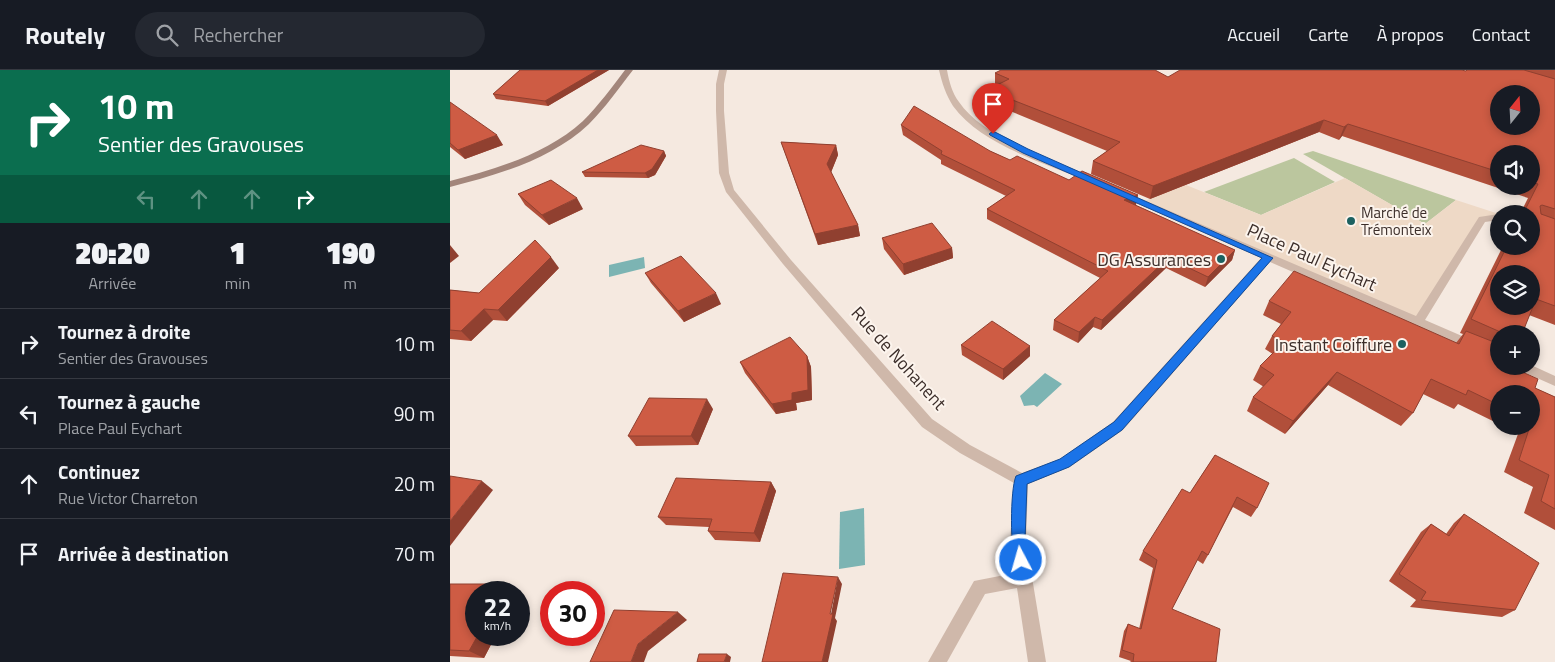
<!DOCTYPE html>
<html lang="fr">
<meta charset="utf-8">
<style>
:root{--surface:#171b24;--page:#242831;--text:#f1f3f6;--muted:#9ea1a6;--line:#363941}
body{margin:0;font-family:"Titillium Web",sans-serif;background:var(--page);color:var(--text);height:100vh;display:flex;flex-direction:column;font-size:19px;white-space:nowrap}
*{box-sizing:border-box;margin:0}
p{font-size:16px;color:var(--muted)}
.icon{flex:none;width:28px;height:28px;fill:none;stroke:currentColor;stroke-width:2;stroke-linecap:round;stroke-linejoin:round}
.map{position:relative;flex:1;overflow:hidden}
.sheet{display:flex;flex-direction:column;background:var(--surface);width:450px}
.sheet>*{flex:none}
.top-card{background:#0b6e4f;color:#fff;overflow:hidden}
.needle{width:32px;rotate:18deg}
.fabs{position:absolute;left:1040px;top:15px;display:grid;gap:10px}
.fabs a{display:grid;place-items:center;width:50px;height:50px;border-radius:50%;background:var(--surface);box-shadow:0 2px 8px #0003;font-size:25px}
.speed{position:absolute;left:15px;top:511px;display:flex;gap:10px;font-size:25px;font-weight:700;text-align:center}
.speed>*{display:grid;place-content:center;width:65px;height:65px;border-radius:50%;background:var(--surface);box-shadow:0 2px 8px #0003;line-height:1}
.speed small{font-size:12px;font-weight:400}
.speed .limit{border:8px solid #d22;background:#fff;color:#111}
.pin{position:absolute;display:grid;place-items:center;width:42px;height:42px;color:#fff;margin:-51px -21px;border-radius:50% 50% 50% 0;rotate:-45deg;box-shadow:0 0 5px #0007}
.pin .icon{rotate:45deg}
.me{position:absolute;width:55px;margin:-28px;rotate:354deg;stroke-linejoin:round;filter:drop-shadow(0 0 4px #0008)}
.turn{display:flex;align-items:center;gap:18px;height:105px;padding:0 15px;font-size:22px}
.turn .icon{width:65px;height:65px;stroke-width:2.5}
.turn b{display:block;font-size:35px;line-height:42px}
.lanes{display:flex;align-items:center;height:48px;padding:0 15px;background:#0003;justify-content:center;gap:25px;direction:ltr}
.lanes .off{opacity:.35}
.eta{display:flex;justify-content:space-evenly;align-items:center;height:85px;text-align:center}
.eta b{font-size:30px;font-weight:800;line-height:35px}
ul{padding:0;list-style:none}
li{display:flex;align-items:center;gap:15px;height:70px;padding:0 15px;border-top:1px solid var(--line)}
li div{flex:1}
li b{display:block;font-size:19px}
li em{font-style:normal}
header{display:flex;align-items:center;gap:30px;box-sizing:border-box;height:70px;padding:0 25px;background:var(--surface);border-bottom:1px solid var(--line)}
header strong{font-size:24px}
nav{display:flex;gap:28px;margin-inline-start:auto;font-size:18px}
.search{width:350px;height:45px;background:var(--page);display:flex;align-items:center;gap:12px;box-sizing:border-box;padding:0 18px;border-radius:28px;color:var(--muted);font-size:19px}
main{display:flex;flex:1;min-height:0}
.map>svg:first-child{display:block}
</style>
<header>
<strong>Routely</strong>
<div class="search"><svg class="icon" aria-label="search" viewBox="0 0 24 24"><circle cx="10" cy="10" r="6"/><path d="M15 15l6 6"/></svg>Rechercher</div>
<nav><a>Accueil</a><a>Carte</a><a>À propos</a><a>Contact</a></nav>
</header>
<main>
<section class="sheet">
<div class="top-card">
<div class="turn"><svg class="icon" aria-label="right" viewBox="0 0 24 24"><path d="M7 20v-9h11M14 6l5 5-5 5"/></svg><div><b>10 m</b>Sentier des Gravouses</div></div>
<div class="lanes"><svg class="icon off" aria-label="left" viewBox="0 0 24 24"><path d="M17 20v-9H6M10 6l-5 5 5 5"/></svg><svg class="icon off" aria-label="ahead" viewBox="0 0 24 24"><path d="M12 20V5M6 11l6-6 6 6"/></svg><svg class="icon off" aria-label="ahead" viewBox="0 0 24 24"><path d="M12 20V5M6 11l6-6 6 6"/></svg><svg class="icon" aria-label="right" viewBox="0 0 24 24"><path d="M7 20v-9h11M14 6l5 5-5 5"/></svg></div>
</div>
<div class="eta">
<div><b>20:20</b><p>Arrivée</p></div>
<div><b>1</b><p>min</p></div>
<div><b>190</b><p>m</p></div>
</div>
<ul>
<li><svg class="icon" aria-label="right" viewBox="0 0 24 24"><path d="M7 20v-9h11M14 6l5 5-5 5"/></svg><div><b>Tournez à droite</b><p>Sentier des Gravouses</p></div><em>10 m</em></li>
<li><svg class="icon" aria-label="left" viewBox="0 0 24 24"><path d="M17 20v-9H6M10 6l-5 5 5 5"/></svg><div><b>Tournez à gauche</b><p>Place Paul Eychart</p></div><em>90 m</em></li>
<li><svg class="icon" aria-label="ahead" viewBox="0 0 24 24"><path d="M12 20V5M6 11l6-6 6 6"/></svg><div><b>Continuez</b><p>Rue Victor Charreton</p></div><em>20 m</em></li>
<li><svg class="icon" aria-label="arrive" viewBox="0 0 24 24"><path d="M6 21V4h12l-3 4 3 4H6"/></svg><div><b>Arrivée à destination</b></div><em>70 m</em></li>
</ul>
</section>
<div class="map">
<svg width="1105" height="592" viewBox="0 0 1105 592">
<rect width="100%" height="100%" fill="#f5e9e0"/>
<g fill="#bbc69e">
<polygon points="863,81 1006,130 975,154 853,84"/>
<polygon points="844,88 885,112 811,145 754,122"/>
</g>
<polygon fill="#eed9c6" points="895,108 975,154 1006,130 1049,144 1049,147 1032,149 968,252 692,132 736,115 811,145"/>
<g fill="#7cb4b3">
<polygon points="194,187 195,198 159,207 159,195"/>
<polygon points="595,303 612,314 587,337 584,335 574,336 570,326"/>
<polygon points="414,438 415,495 389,499 390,442"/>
</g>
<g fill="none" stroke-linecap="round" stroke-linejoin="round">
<g fill="#cfb8aa" fill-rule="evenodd">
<polygon points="269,0 277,0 274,14 274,41 279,103 284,120 341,190 482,349 520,375 572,403 610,389 663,352 811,188 670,126 668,124 673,121 966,246 1029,147 1049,144 1049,150 1035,152 975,250 1049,282 1049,292 820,192 673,360 620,397 578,414 576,471 596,592 578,592 567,518 535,524 497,592 478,592 524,511 565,503 560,471 564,413 510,383 472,357 333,194 276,122 269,103 266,41 266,14"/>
<path d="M489 0H497C499 11 502 23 509 32 534 69 606 91 646 108V112H640C597 94 531 75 503 36 496 25 492 13 489 0Z"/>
<polygon points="1081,295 1105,306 1105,316 1067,299 1065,296"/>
</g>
<path fill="#a3867b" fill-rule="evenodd" d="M175 0H183C169 18 155 38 139 54 102 89 48 105 0 117V111C46 99 97 84 133 51 149 35 162 17 175 0Z"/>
</g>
<g fill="#b14f3a" fill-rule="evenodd">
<polygon points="70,0 159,0 98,36 46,29 43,24"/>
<path d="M1017 0H1105V255L1079 245 1072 264H1049V296L1085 318 1105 327V460L1074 443 1083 417 1054 402 1068 364 1052 356H1081V324H1049V354L1008 334 1004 339 973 324 963 343 951 356 878 315 835 364 797 341 803 327 814 317 803 310 810 296 823 284 815 279 822 266 831 254 813 245 819 231 1006 273 1013 264 1010 263 1053 176H1081V144H1070L1078 128 892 66 889 70 869 62 700 129 641 104 643 91 657 81 538 32 537 20 546 16 545 15V3L718 7 1016 1ZM1049 84H1081V116H1049Z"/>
<polygon points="0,32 53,75 15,89 0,77"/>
<polygon points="451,55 540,81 560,90 619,110 688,125 685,135 785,180 782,190 755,217 716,198 651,260 643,257 628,273 603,260 604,250 650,208 537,149 537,139 556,126 491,94 491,90 453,65"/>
<polygon points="331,72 386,75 388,85 381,102 408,155 410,166 368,175"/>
<polygon points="214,81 216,86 205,105 198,108 135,107 132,102"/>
<polygon points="68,124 133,139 99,155 75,135"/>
<polygon points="432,168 502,178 503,188 454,205 434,179"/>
<polygon points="109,198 57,251 43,250 21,271 0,269 0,220 29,223"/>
<polygon points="195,203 271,234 234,252 201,213"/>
<polygon points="511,275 580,276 580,286 553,310 512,285"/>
<polygon points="357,286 361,297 362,330 346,333 347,340 326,344 295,303 290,292"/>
<polygon points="263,339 248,375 186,376 178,366"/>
<polygon points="765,385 807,438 801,447 783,437 758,485 753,494 747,490 722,539 766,592 680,592 681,591 669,587 674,561 678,554 689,559 703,498 689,490 693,481 740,423"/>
<polygon points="321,412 326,421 310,472 265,470 258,461 259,457 216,455 208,447"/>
<polygon points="1014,444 1065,540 1052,547 960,537 966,530 939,511 971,462 981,454 996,464 1004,453"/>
<polygon points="0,514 69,522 26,565 46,565 34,588 0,586"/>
</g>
<g fill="#904030">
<polygon points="148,0 159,0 98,36 95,31"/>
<polygon points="874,50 869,62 700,129 703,116"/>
<polygon points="898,54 892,66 889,70 894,57"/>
<polygon points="47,65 53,75 15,89 8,80"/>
<polygon points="386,75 388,85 380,105 377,94"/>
<polygon points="214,81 216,86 205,105 198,108 195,103"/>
<polygon points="688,125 686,135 673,140 674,130"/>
<polygon points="127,128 133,139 99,155 92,145"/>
<polygon points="408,155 410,166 368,175 365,164"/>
<polygon points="0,175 9,186 0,193"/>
<polygon points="502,178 503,188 454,205 453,194"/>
<polygon points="785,180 782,190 755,217 758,207"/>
<polygon points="101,187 109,198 57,251 48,240"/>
<polygon points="718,188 716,198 651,260 652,250"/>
<polygon points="266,223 271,234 234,252 228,241"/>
<polygon points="34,239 43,250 21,271 11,261"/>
<polygon points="645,247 643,257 628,273 629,262"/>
<polygon points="580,276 580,286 553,310 553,299"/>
<polygon points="357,286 361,297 362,330 346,333 347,340 326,344 322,334 342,323"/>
<polygon points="887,302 878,315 835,364 843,351"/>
<polygon points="257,329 263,339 248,375 241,366"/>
<polygon points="32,411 43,420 0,476 0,451"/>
<polygon points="321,412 326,421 310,472 304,463"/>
<polygon points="388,507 392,514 385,548 387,551 378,592 372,592"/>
<polygon points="56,514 69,522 51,522"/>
<polygon points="228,542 237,550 198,581 194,592 181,592 188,574"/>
<polygon points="28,565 46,565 34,588 19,581"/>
<polygon points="277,584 281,587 280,592 274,592"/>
</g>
<g fill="#ce5c44" stroke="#904030" fill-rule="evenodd">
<polygon points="70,0 148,0 95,31 43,24"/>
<path d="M551 0H705L718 7 730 0H1011L1016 1 1017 0H1074L1105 9V139L1092 135 1090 136 1091 144 1105 149V236L1086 229 1072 264H1055L1021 249 1057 176H1081V144H1073L1088 114 1081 112V84H1049V102L898 54 894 57 874 50 703 116 643 91 670 72 537 20 559 9 545 3ZM1049 24H1081V56H1049ZM1049 204H1081V236H1049Z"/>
<polygon points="0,32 47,65 8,80 0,73"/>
<polygon points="464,36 540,81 560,90 567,86 619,110 632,101 688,125 674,130 785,180 758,207 718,188 652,250 645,247 629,262 604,250 658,201 537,139 565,120 491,84 492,81 451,55"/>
<polygon points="331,72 386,75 377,94 408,155 365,164"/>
<polygon points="191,75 214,81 202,99 195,103 132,102"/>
<polygon points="101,110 127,128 92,145 68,124"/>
<polygon points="482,153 502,178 453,194 432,168"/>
<polygon points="85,170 101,187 48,240 34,239 11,261 0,260 0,220 29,223"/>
<polygon points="231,186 266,223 228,241 195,203"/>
<polygon points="844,201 1009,274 1016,261 1049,274 1049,296 1059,296 1088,309 1085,318 1105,327 1105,439 1091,431 1099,405 1069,390 1080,356 1081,356 1082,351 1081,350 1081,324 1049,324 1049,335 1018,320 1016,325 981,309 963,343 887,302 843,351 803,327 824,305 810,296 834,272 822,266 841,242 819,231"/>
<polygon points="542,251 580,276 553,299 511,275"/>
<polygon points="340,267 357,286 358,320 342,323 342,330 322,334 290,292"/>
<polygon points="199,328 257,329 241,366 178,366"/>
<polygon points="765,385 819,413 807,438 787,427 758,485 752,481 722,539 770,559 766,592 683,592 684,584 672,580 678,554 691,559 707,490 693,481 732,419 740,423"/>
<polygon points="0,406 32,411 0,451"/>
<polygon points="226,408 321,412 304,463 258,461 262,449 208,447"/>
<polygon points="1014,444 1089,493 1065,540 971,530 976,522 949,504 981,454 999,466"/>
<polygon points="333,503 388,507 380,544 383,544 372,592 312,592"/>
<polygon points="0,514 56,514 51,522 26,522 26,565 28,565 19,581 0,580"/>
<polygon points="164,540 228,542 188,574 181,592 140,592"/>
<polygon points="249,584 277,584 274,592 247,592"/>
</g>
<path fill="#1a73e8" stroke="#114b97" d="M543 61 578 79 823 188 672 360 619 397 577 414 575 471 578 490 576 495 571 497 566 495C560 481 560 420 566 406L610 389 664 352 812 188 573 83 540 65 539 64Z"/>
<g fill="#1c6160" stroke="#fcf4ed" stroke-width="2">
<circle cx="901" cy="151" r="5"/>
<circle cx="771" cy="189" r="5"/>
<circle cx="952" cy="274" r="5"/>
</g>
<g text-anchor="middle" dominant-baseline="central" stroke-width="4" stroke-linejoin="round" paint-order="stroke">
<g font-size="15" fill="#3c2e2a" stroke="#fcf4ed" text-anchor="start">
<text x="911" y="142">Marché de<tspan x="911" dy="17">Trémonteix</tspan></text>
</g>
<g font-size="18" fill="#3c2e2a" stroke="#fcf4ed">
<text transform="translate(862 187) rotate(24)">Place Paul Eychart</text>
<text transform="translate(449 288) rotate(48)">Rue de Nohanent</text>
</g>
<g font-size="18" fill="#3c2e2a" stroke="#fcf4ed" text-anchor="end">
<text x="761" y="189">DG Assurances</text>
<text x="942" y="274">Instant Coiffure</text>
</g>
</g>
</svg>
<div class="fabs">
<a><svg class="needle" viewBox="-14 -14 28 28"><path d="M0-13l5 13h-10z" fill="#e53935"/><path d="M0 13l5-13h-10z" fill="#9ea1a6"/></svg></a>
<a><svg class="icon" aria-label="sound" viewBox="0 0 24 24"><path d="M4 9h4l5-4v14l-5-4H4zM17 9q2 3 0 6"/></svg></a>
<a><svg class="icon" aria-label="search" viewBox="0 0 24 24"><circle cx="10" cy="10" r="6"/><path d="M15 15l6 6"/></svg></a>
<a><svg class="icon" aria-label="layers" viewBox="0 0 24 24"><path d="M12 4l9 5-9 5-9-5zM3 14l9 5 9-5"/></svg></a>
<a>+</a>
<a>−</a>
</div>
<div class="speed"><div>22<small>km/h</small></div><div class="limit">30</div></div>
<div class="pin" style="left:543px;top:64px;background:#d93025"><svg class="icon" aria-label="arrive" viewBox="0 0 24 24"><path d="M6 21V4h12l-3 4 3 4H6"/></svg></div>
<svg class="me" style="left:571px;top:490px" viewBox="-20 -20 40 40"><circle r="17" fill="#1a73e8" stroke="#fff" stroke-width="3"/><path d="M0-11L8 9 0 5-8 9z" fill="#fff"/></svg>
</div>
</main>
